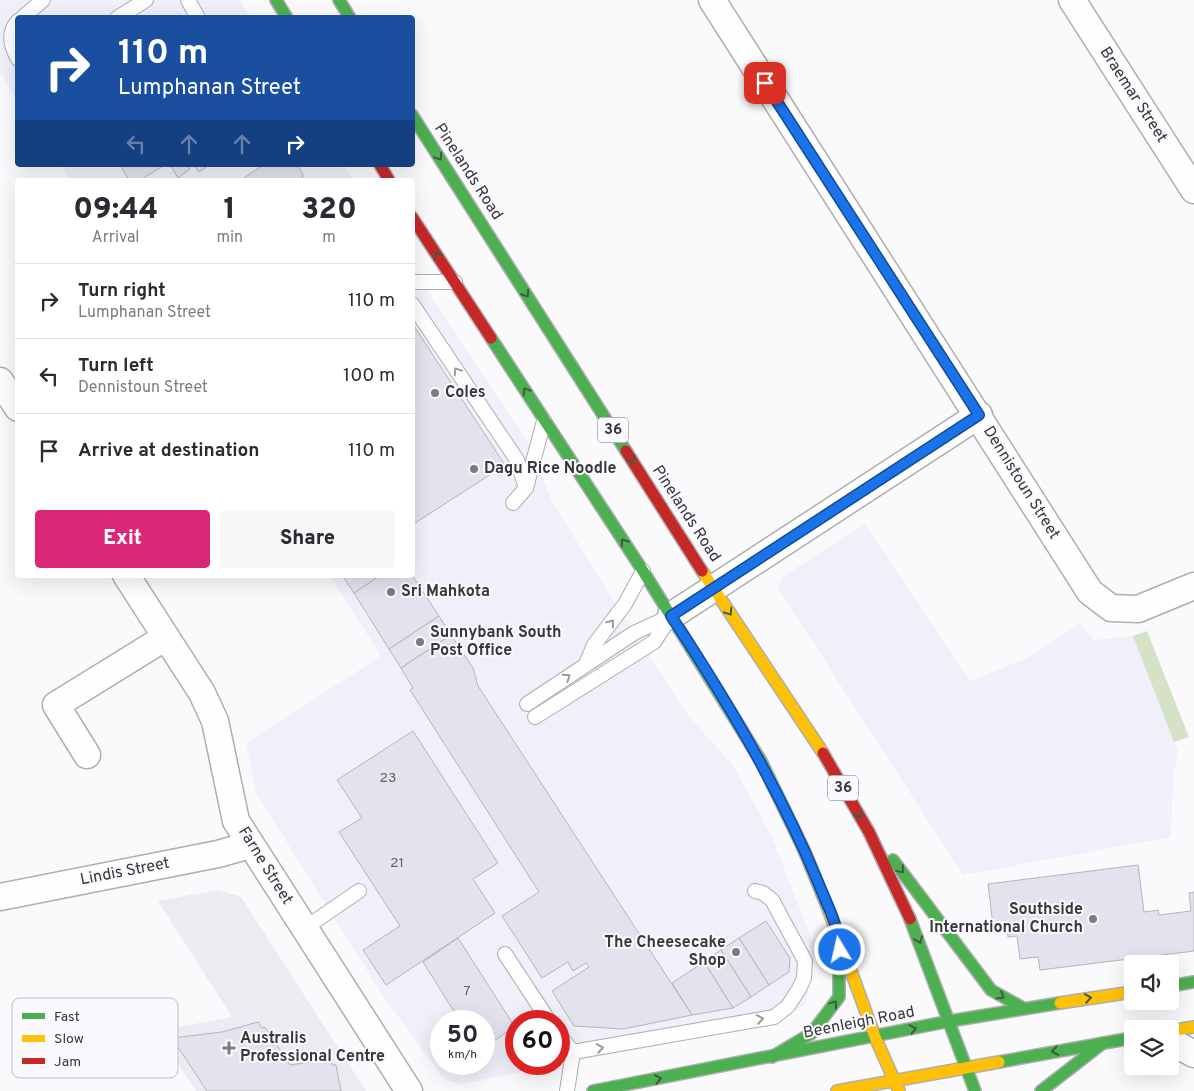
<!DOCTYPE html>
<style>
:root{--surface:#fff;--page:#f7f7f7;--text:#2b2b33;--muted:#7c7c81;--line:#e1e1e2;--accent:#db2777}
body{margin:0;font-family:Overpass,sans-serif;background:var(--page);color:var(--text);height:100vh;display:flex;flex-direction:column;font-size:19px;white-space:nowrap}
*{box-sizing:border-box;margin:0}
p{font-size:16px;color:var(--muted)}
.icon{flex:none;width:28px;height:28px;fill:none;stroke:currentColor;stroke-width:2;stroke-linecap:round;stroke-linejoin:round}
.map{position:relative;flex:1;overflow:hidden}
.drawer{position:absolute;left:15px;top:178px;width:400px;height:400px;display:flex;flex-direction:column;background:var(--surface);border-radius:5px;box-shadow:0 5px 20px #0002}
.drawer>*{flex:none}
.hud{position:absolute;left:15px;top:15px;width:400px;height:152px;border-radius:5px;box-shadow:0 5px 20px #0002;background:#1a4fa0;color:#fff;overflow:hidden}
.buttons{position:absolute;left:1124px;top:955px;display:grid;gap:10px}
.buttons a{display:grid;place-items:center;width:55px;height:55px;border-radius:5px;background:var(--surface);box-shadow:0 5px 20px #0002;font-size:25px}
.speed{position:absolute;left:430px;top:1010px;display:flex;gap:10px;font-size:25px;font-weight:700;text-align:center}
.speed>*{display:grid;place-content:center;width:65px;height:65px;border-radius:50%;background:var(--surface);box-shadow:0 5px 20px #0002;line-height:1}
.speed small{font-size:12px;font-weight:400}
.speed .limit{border:8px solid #d22;background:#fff;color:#111}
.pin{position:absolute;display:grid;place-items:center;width:42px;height:42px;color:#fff;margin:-21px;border-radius:10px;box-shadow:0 2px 8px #0006}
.me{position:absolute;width:55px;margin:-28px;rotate:351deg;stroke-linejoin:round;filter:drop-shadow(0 0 4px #0008)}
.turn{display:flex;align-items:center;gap:18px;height:105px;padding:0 20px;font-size:22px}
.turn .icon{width:65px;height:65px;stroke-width:2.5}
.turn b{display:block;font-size:35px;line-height:42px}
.lanes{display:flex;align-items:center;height:48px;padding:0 20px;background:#0003;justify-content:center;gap:25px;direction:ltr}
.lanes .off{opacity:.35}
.eta{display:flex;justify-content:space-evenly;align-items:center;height:85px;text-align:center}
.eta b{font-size:30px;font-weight:800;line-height:35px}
.cta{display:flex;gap:10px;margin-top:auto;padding:10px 20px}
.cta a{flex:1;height:58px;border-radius:5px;background:var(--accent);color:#fff;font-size:20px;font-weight:800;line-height:58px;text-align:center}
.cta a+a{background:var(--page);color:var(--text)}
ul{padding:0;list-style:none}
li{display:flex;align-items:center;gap:15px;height:75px;padding:0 20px;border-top:1px solid var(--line)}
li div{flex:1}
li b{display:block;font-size:19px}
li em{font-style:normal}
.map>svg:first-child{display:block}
</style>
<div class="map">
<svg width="1194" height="1091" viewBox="0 0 1194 1091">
<rect width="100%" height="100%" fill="#fafafd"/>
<g fill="#f1effa" fill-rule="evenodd">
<polygon points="0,0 240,0 251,17 18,18 17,99 0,72"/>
<polygon points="61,165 343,165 353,180 71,180"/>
<path d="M413 269 531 447 552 501 615 603 687 714 734 767 771 835 815 947 806 1004 777 1022 460 1084 449 1081 442 1076 383 996 256 793 246 743 381 656 329 575H412ZM441 1021H484V1064H441ZM516 1021H559V1064H516Z"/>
<polygon points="865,524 970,681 1030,657 1080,623 1094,640 1133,636 1178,751 1173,779 1171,837 963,875 778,588 782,577"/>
</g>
<polygon fill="#ebebf2" points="218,890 241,897 366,1091 196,1091 156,1031 232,1017 158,901"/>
<polygon fill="#d6e2c7" points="1147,631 1189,737 1174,742 1133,636"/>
<g fill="#e3e3ef" stroke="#b5b5b7">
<polygon points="120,165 164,165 141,180 129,180"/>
<polygon points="173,165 187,165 190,169 178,178 171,166"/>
<polygon points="194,165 209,165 199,172"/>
<polygon points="263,165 297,165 303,174 302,180 241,180"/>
<polygon points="412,323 505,465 412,525"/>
<polygon points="342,575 381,575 354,593"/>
<polygon points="381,575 412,575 439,616 389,649 354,593"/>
<polygon points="439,616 451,635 401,668 389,649"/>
<polygon points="451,635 473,668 478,686 692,1015 623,1029 574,1026 552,991 589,967 586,963 573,971 568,962 542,978 502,916 539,892 410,690 413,688 401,668"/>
<polygon points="413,731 498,863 473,879 495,913 386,985 363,950 400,926 339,832 362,818 337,780"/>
<polygon points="1138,865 1144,912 1158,910 1159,915 1191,911 1189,893 1194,892 1194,951 1040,970 1038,957 1020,959 1017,936 1008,937 1006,923 993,925 988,884"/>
<polygon points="766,921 790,958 789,972 769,985 739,938"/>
<polygon points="458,938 515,1027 486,1046 484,1021 460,1021 423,962"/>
<polygon points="739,938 769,985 751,997 721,950"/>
<polygon points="721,950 751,997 733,1008 704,962"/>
<polygon points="704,962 733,1008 692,1015 672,983"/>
<polygon points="258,1022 262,1028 265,1027 290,1065 331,1059 332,1065 336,1065 341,1091 207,1091 172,1038 222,1032"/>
</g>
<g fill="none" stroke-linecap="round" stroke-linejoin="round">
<g stroke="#aeaeaf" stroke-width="16">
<g id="lane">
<polyline points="188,0 198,18"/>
<polyline points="22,18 43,0"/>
<polyline points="117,18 146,0"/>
<path d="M18 21C7 33 11 46 18 59"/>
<polyline points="412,282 455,282"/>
<polyline points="412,304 517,460 526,488"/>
<polyline points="513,503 526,488 544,421"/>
<polyline points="586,664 594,645 625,604 643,571"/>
<polyline points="527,704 634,633 671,616"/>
<polyline points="535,717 654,642 671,616"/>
<polyline points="305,928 359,891"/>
<polyline points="505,954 549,1021"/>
<polyline points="559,1035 573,1052"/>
<polyline points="567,1091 573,1052 774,1017 788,1006 799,989 804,978 805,961 772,900 763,893 755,891"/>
</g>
</g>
<g stroke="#aeaeaf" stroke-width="29">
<g id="street">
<polyline points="712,0 1090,592 1111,608 1138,609 1194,586"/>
<polyline points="1072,0 1194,190"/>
<polyline points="0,381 18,408"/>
<polyline points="126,575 202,693 215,721 236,821 409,1091"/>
<polyline points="671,616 979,415"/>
<polyline points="87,755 56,705 166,637"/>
<polyline points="0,897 218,854 250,845"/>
<polyline points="1170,1041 1194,1054"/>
</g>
</g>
<g stroke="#aeaeaf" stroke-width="14">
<g id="fast">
<polyline points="276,0 287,18"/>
<polyline points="339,0 350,18"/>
<polyline points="412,115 626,451"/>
<polyline points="491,338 643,571 761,761 804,850 829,911"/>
<polyline points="893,860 991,990 1023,1008"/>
<polyline points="910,919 975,1091"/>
<polyline points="1170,986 1194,982"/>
<polyline points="772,1057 812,1033 839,997 839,956"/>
<polyline points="999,1062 1132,1038"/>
<polyline points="593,1091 950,1021 1060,1003"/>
<polyline points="1041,1091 1103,1043"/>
</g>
</g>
<g stroke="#aeaeaf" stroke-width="14">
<g id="slow">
<polyline points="702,571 823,753"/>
<polyline points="829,911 875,1037 899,1091"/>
<polyline points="1060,1003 1132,992"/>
<polyline points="1170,1031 1194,1027"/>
<polyline points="837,1091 999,1062"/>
</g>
</g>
<g stroke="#aeaeaf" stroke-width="14">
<g id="jam">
<polyline points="380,165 389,180"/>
<polyline points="412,217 491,338"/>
<polyline points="626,451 702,571"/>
<polyline points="823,753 869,832 910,919"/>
</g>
</g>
<use href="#lane" stroke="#fefeff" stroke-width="14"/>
<use href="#street" stroke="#fefeff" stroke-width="26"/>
<use href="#fast" stroke="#4caf50" stroke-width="11"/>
<use href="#slow" stroke="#ffc107" stroke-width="11"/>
<use href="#jam" stroke="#c62828" stroke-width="11"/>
</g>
<defs><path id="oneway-chevron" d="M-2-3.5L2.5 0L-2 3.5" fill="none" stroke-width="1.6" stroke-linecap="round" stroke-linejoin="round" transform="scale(1.25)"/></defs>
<g stroke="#3e5c41">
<use href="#oneway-chevron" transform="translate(439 157) rotate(57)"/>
<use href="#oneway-chevron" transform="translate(437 255) rotate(-123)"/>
<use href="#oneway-chevron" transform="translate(526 294) rotate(57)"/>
<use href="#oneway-chevron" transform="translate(526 391) rotate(-123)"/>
<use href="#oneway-chevron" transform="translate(632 460) rotate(57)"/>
<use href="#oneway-chevron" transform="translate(624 542) rotate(-123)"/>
<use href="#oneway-chevron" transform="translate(729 612) rotate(56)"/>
<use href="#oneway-chevron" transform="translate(859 815) rotate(60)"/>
<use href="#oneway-chevron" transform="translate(901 870) rotate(50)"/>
<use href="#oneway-chevron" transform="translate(919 940) rotate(69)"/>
<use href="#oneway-chevron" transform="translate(1001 996) rotate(30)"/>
<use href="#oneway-chevron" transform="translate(1088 998) rotate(-9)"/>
<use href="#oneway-chevron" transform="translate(834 1004) rotate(-53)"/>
<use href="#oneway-chevron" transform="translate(913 1029) rotate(-12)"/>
<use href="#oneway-chevron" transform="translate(1055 1051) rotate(170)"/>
<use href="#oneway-chevron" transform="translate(658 1079) rotate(-11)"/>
</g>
<g stroke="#9b9b9c">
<use href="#oneway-chevron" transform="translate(457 371) rotate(-124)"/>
<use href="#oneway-chevron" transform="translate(611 623) rotate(-53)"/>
<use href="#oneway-chevron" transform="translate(567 677) rotate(-34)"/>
<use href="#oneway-chevron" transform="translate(760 1019) rotate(-10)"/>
<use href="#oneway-chevron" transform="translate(600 1048) rotate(-9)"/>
</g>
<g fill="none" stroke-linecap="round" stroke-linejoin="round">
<g stroke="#114b97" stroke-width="12">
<path id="route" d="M765 83 979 415 671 616C727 700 779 788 818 882 827 905 839 926 840 950"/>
</g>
<use href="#route" stroke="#1a73e8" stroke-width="9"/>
</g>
<g fill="#7c7c7e" stroke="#f9f9fe" stroke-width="2">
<circle cx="435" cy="393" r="5"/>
<circle cx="474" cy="469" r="5"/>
<circle cx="391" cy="592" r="5"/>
<circle cx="420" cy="642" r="5"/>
<circle cx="1093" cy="919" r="5"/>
<circle cx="736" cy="952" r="5"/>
<path d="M226.5 1040.5h5v5h5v5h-5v5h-5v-5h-5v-5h5z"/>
</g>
<g text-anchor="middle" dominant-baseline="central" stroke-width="4" stroke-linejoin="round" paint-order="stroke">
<g font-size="14" fill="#636367">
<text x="388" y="778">23</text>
<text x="397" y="863">21</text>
<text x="467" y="991">7</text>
</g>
<g fill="#f9f9fe" stroke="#727275" stroke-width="1">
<rect x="598" y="417.5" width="30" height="25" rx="4"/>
<rect x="828" y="775.5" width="30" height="25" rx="4"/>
</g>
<g font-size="15" font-weight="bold" fill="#38383a">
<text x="613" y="430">36</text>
<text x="843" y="788">36</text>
</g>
<g font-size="16" fill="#38383a" stroke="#f9f9fe">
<text transform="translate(1133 95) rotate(57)">Braemar Street</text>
<text transform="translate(468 172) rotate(57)">Pinelands Road</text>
<text transform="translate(1021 483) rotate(58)">Dennistoun Street</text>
<text transform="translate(686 514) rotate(57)">Pinelands Road</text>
<text transform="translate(265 866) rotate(58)">Farne Street</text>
<text transform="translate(125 872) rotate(-11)">Lindis Street</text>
<text transform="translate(859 1023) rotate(-11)">Beenleigh Road</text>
</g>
<g font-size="16" font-weight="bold" fill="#38383a" stroke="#f9f9fe" text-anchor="start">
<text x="445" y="393">Coles</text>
<text x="484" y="469">Dagu Rice Noodle</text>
<text x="401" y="592">Sri Mahkota</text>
<text x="430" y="633">Sunnybank South<tspan x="430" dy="18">Post Office</tspan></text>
<text x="1083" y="910" text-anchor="end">Southside<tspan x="1083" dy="18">International Church</tspan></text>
<text x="726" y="943" text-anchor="end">The Cheesecake<tspan x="726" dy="18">Shop</tspan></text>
<text x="240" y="1039">Australis<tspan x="240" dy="18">Professional Centre</tspan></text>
</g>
</g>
<rect x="12" y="998" width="166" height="80" rx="8" fill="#f9f9fe" stroke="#bfbfc3" stroke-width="1"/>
<rect x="22" y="1013" width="23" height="6" fill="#4caf50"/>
<rect x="22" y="1035" width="23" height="7" fill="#ffc107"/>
<rect x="22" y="1058" width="23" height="6" fill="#c62828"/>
<g font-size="14" fill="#38383a">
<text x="54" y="1021">Fast</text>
<text x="54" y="1043">Slow</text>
<text x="54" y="1066">Jam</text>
</g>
</svg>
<div class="buttons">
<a><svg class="icon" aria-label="sound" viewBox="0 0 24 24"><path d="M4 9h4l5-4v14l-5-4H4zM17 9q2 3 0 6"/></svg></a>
<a><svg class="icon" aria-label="layers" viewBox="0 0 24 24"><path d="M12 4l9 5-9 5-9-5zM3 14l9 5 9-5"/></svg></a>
</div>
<div class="speed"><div>50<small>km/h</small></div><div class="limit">60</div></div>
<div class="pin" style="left:765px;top:83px;background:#d93025"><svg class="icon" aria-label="arrive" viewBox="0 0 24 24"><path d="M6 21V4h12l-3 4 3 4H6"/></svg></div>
<svg class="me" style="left:840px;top:950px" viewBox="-20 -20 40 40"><circle r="17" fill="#1a73e8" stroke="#fff" stroke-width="3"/><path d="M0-11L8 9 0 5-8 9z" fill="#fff"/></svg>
<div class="hud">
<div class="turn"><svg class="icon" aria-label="right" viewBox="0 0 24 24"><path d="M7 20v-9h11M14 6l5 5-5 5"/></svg><div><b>110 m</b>Lumphanan Street</div></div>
<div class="lanes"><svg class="icon off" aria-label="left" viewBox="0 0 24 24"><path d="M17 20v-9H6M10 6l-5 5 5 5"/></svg><svg class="icon off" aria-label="ahead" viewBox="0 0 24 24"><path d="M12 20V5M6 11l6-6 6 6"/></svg><svg class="icon off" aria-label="ahead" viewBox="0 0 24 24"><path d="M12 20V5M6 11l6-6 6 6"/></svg><svg class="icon" aria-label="right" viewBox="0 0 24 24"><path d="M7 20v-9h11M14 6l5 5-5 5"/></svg></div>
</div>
<section class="drawer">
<div class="eta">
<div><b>09:44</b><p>Arrival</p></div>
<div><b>1</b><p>min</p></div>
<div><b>320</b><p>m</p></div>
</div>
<ul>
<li><svg class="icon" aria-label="right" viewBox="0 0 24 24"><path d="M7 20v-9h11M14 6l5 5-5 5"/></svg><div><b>Turn right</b><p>Lumphanan Street</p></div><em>110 m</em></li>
<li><svg class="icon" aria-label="left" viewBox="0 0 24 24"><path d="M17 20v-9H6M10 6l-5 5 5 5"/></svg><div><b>Turn left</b><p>Dennistoun Street</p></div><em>100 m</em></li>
<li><svg class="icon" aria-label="arrive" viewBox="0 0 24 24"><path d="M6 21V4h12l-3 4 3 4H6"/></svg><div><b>Arrive at destination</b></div><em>110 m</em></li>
</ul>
<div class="cta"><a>Exit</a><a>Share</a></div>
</section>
</div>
